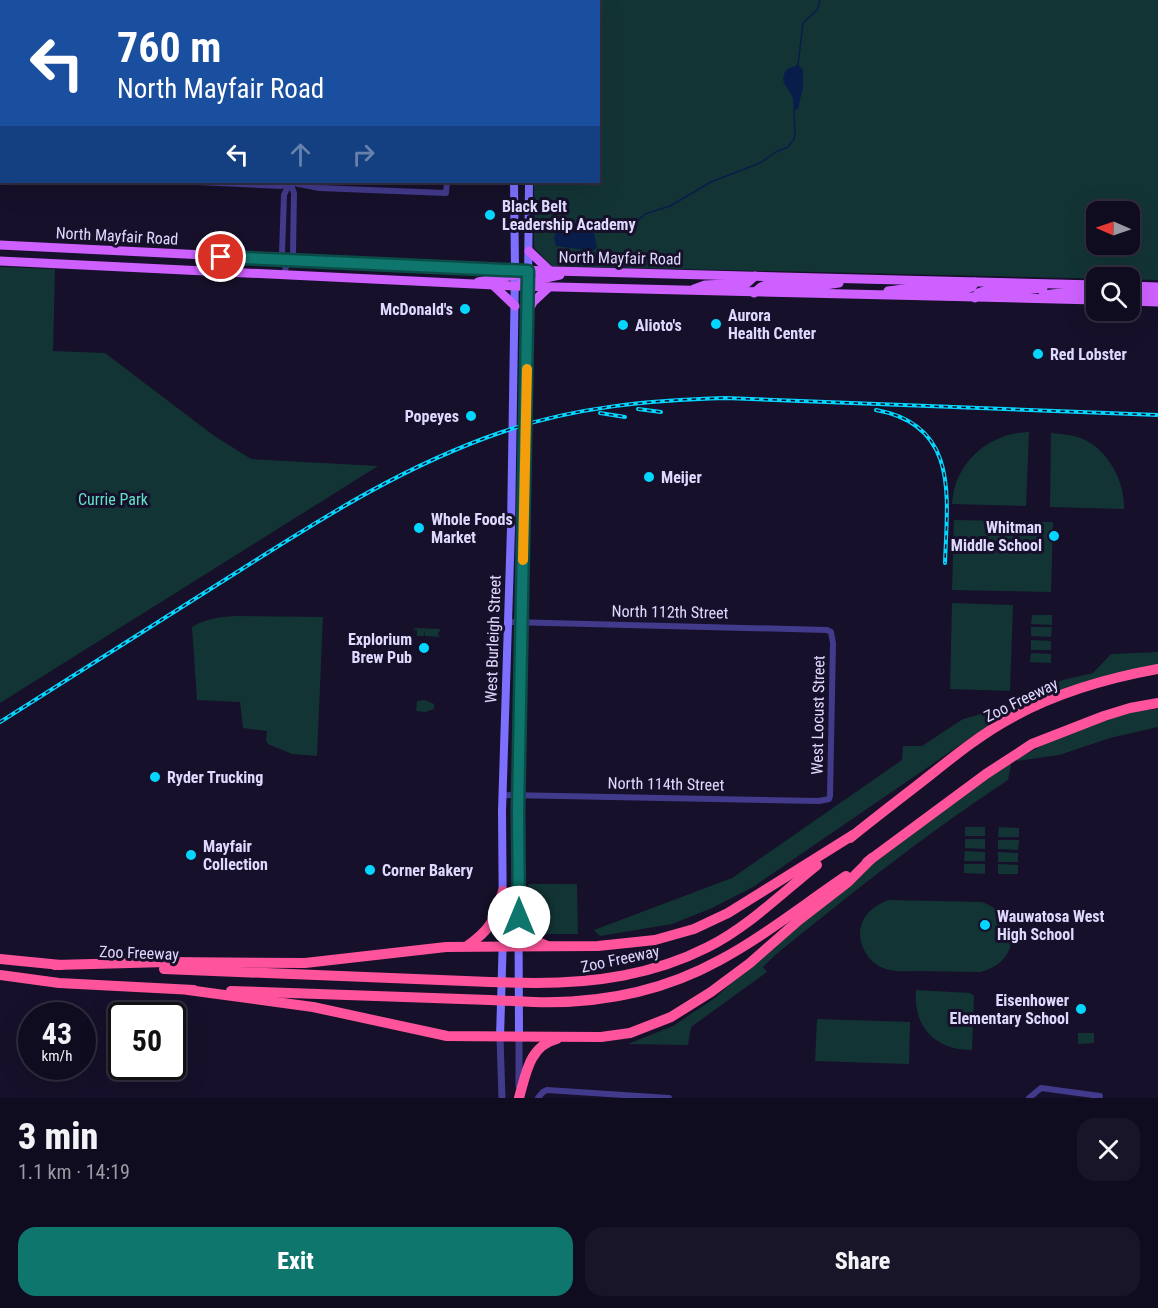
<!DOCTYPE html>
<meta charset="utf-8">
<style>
:root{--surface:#100c20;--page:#191529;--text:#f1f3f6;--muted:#9c9ba5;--line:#302c3e;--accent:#0f766e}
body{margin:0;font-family:"Roboto Condensed",sans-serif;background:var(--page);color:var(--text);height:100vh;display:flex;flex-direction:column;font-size:22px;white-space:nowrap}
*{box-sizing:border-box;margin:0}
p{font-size:20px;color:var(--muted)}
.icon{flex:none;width:33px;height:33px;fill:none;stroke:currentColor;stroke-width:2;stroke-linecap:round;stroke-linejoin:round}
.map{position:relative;height:1098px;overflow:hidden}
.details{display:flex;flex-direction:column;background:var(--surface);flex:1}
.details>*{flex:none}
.banner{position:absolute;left:0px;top:0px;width:600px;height:183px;box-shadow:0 6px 24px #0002,0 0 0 2px var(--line);background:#1a4fa0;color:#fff;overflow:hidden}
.needle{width:39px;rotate:272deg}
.tools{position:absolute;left:1086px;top:201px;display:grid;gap:12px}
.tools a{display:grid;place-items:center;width:54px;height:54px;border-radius:12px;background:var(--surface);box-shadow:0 6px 24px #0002,0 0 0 2px var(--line);font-size:30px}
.speed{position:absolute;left:18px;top:1002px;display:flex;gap:12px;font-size:30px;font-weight:700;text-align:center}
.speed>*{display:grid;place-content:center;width:78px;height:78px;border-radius:50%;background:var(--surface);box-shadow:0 6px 24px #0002,0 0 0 2px var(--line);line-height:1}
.speed small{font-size:15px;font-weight:400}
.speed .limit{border:3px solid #111;border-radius:9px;background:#fff;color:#111}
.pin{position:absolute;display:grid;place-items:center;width:51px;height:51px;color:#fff;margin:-26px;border:3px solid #fff;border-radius:50%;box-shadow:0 2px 6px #0007}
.me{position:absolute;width:66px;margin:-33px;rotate:0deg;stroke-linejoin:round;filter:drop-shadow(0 0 4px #0008)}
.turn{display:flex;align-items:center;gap:21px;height:126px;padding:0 18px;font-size:27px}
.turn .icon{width:78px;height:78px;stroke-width:2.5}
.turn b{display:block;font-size:42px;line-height:51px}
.lanes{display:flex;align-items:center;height:57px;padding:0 18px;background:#0003;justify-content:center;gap:30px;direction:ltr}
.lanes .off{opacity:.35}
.round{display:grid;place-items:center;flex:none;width:63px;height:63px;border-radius:18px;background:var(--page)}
.head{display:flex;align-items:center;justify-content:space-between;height:102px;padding:0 18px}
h1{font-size:36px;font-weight:800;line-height:45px}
.action{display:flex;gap:12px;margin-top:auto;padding:12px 18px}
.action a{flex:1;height:69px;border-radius:18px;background:var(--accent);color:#fff;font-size:24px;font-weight:800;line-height:69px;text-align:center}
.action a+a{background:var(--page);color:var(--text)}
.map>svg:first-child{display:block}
</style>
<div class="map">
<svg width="1158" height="1098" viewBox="0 0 1158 1098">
<rect width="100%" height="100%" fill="#16102a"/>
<g fill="#133435" fill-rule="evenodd">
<path d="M535 0H1158V280L552 266 534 248V182H598V2ZM1096 212H1130V244H1096Z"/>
<polygon points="0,267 55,269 53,351 105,353 213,435 251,459 378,466 0,703"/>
<path d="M1029 432 1026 506 952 504C954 463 988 433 1029 432Z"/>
<path d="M1051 433C1061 434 1074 435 1083 439 1109 451 1125 482 1124 509L1050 507Z"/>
<polygon points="954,520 1053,522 1051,592 952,590"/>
<polygon points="952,603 1013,605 1010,691 950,689"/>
<polygon points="1032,615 1052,615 1052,625 1031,624"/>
<path d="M235 616 323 617 317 756 292 754 268 744 266 740 267 731 243 728 240 702 197 700 192 627C205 619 219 617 235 616Z"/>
<polygon points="1031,627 1052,627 1051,637 1031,636"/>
<polygon points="414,628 440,629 440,631 438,632 438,635 440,637 425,636 424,630 424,636 417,636 417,630 415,629 414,636"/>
<polygon points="1031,640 1051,641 1051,650 1031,650"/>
<polygon points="1158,652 1158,671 1056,694 1004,715 753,887 712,908 672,924 600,936 594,930 732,878 902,760 903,746 922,746 963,719 981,714 1063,680 1093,673 1111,654"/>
<polygon points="1031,653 1051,654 1051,663 1030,662"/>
<polygon points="425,700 434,704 434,709 425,712 416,711 417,701"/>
<polygon points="1158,709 1158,727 1110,738 1059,755 1017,761 1017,759 1069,731 1137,711"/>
<path d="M1008 761 1011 765 1008 780C926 834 850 894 774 956L763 967 767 972 691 1027 688 1045 628 1044 673 1026 715 998 766 951 876 861Z"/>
<rect x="965" y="827" width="20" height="9"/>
<polygon points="999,827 1019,828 1019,837 998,837"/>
<polygon points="965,839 985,839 985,849 965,848"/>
<polygon points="998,840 1019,840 1018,850 998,849"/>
<polygon points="965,851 985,852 985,861 964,861"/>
<polygon points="998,852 1018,853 1018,862 998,862"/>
<polygon points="964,864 985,864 985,874 964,873"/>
<polygon points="998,864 1018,865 1018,874 998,874"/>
<polygon points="528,884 577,884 578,934 532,934 529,929"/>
<path d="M888 900 982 902C1021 916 1022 962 980 972 960 972 939 971 919 971 910 971 899 972 890 970 873 967 860 951 860 933 861 915 874 906 888 900Z"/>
<path d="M916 990 970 993 974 996 972 1050C935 1050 913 1027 916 990Z"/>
<polygon points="817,1019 910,1022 909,1064 815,1061"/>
<polygon points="1078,1033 1094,1033 1094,1043 1078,1044"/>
</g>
<g fill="#091d4a">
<path d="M798 65 803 69V87L798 109 794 110C793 106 794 100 792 96 787 85 778 82 787 69Z"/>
<polygon points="586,222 594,232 597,248 592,251 556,246 554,238 557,228 564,225"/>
</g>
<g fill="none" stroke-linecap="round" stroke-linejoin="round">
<g stroke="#091d4a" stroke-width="1.5">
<polyline points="798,65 803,23 817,10 820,0"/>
<polyline points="633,225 645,214 670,206 711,182 760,163 776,152 788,147 794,139 795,134 794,110"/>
</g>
<g stroke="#423a8b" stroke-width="6">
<polyline points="85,2 85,0"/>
<polyline points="167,2 167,0"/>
<polyline points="349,2 349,0"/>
<polyline points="0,7 2,7"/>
<polyline points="0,92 2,92"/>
<polyline points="0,169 2,169"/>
<polyline points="197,182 281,186 290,182"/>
<polyline points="289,182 319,188 446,193 447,182"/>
<polyline points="286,259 282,253 284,195 290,182"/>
<polyline points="284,276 287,261 293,253 294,193 290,182"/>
<polyline points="502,795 819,801 829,799 830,796 833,643 831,632 827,630 509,622"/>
<polyline points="538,1098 543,1092 547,1090 669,1098"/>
<polyline points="1029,1098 1041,1088 1100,1096"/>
</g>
<g stroke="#423a8b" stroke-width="7">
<polyline points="500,1037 502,1098"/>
<polyline points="519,1086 519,1035"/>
</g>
<g stroke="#7d70ff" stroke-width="8">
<polyline points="515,0 515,2"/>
<polyline points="529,0 529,2"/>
<polyline points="519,1035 518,811 527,392 529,182"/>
<polyline points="500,1037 503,935 502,811 511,528 515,270 514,182"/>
</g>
<g stroke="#ce60ff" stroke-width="9">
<polyline points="0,245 515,270 1096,285"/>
<polyline points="529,251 550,271"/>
<polyline points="0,261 515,286 1096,300"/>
<polyline points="478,282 521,274"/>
<polyline points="521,283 560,275"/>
<polyline points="493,285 515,306"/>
<polyline points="1130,286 1158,287"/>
<polyline points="694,289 705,285 747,283 755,276"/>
<polyline points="888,291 911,288 963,290 972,287 975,282"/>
<polyline points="754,293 761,287 766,285 818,286 839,283"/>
<polyline points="1130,294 1158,294"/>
<polyline points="1043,295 1070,292 1096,292"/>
<polyline points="975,298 978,293 987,290 1016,291 1043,288"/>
<polyline points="1130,301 1158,302"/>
<polyline points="528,312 533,302 548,288"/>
</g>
<g stroke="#ff549b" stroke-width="10">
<path d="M850 838C871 821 893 804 915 787 946 763 976 737 1011 718 1056 693 1108 678 1158 669"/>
<polyline points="867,862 986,774 1032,744 1104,716 1130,708 1158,703"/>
<polyline points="519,926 535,941 545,945"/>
<path d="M467 946C493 928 494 919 503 891"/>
<polyline points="0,959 61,965"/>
<polyline points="55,965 167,962 305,963 446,947 598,946 655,940 694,929 728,913 853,835"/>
<polyline points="164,969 490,982"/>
<polyline points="0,975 59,983 194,990"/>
<path d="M535 983C595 983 653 975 708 947 748 927 782 893 817 865"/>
<polyline points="188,990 313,1007 447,1036 601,1037 630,1033 671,1017 711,992 750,963 799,920 848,882 872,858"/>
<polyline points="231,991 490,1000"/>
<path d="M534 1002C600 1004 662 992 720 960 763 937 806 903 846 876"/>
<path d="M519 1098C526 1074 529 1046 557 1039"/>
</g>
<g stroke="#05d6ff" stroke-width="4">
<g id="rail">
<polyline points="638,409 661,412"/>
<path d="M876 410C960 425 947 498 945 563"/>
<polyline points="600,413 625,417"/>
<path d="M0 722C81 671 161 620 242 569 327 515 406 465 502 432 574 407 651 400 726 398L1158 415"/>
</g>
</g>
<use href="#rail" stroke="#16102a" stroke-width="1.5" stroke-dasharray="4.5" stroke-linecap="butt"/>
<g stroke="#ff549b" stroke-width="10">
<polyline points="490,982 535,983"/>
<polyline points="490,1000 534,1002"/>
</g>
</g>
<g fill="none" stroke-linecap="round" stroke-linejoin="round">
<g stroke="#0a4d48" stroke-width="15">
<polyline id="route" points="221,257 528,271 518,811 519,917"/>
</g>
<use href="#route" stroke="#0f766e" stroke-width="10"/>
<polyline stroke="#f59e0b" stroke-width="10" points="523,560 527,369"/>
</g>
<g fill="#05d6ff" stroke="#16102a" stroke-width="2">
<circle cx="490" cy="215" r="6"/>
<circle cx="465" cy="309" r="6"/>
<circle cx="716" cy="324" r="6"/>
<circle cx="623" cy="325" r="6"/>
<circle cx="1038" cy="354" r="6"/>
<circle cx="471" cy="416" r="6"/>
<circle cx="649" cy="477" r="6"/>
<circle cx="419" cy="528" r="6"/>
<circle cx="1054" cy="536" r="6"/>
<circle cx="424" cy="648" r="6"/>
<circle cx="155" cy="777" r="6"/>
<circle cx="191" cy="855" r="6"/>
<circle cx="370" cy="870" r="6"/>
<circle cx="985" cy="925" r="6"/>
<circle cx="1081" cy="1009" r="6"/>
</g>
<g text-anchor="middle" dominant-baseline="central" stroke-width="6" stroke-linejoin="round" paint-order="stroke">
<g font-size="16" font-weight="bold" fill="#e0d9ff" stroke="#16102a" text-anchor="start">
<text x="502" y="206">Black Belt<tspan x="502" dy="18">Leadership Academy</tspan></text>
<text x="453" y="309" text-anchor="end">McDonald's</text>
<text x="728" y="315">Aurora<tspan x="728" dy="18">Health Center</tspan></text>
<text x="635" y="325">Alioto's</text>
<text x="1050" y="354">Red Lobster</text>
<text x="459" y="416" text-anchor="end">Popeyes</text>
<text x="661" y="477">Meijer</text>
<text x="431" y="519">Whole Foods<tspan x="431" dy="18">Market</tspan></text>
<text x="1042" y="527" text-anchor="end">Whitman<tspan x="1042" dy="18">Middle School</tspan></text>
<text x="412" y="639" text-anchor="end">Explorium<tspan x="412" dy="18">Brew Pub</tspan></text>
<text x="167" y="777">Ryder Trucking</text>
<text x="203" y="846">Mayfair<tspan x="203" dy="18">Collection</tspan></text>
<text x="382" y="870">Corner Bakery</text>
<text x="997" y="916">Wauwatosa West<tspan x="997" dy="18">High School</tspan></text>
<text x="1069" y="1000" text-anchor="end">Eisenhower<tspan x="1069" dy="18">Elementary School</tspan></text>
</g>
<g font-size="16" fill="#e0d9ff" stroke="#16102a">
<text transform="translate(117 236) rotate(3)">North Mayfair Road</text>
<text transform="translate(620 258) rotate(1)">North Mayfair Road</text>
<text transform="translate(670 612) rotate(1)">North 112th Street</text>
<text transform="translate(493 639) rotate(-88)">West Burleigh Street</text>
<text transform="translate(1021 700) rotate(-26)">Zoo Freeway</text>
<text transform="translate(818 715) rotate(-89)">West Locust Street</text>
<text transform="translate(666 784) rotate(1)">North 114th Street</text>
<text transform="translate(139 953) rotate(2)">Zoo Freeway</text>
<text transform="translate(620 959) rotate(-12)">Zoo Freeway</text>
</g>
<g font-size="16" fill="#60e4cb" stroke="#16102a">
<text x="113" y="499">Currie Park</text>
</g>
</g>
</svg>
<div class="tools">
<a><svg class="needle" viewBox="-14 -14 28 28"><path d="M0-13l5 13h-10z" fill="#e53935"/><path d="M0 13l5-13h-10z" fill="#9c9ba5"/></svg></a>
<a><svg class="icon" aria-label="search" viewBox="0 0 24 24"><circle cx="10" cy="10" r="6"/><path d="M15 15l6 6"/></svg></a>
</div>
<div class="speed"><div>43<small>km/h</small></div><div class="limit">50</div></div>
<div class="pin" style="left:221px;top:257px;background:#d93025"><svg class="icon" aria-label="arrive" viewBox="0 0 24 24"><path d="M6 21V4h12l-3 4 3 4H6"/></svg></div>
<svg class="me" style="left:519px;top:917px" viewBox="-20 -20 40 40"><circle r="19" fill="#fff"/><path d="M0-13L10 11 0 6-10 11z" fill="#0f766e"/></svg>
<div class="banner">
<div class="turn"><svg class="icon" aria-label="left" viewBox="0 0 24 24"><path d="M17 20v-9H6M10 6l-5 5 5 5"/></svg><div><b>760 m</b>North Mayfair Road</div></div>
<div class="lanes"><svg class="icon" aria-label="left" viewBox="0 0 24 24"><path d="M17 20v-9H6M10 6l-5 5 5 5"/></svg><svg class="icon off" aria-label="ahead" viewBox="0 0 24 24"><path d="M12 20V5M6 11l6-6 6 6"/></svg><svg class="icon off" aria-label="right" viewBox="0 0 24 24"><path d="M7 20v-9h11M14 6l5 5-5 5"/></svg></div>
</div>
</div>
<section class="details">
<div class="head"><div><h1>3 min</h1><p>1.1 km · 14:19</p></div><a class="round"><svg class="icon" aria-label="close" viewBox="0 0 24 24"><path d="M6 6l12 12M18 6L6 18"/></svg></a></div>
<div class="action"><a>Exit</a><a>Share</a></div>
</section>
